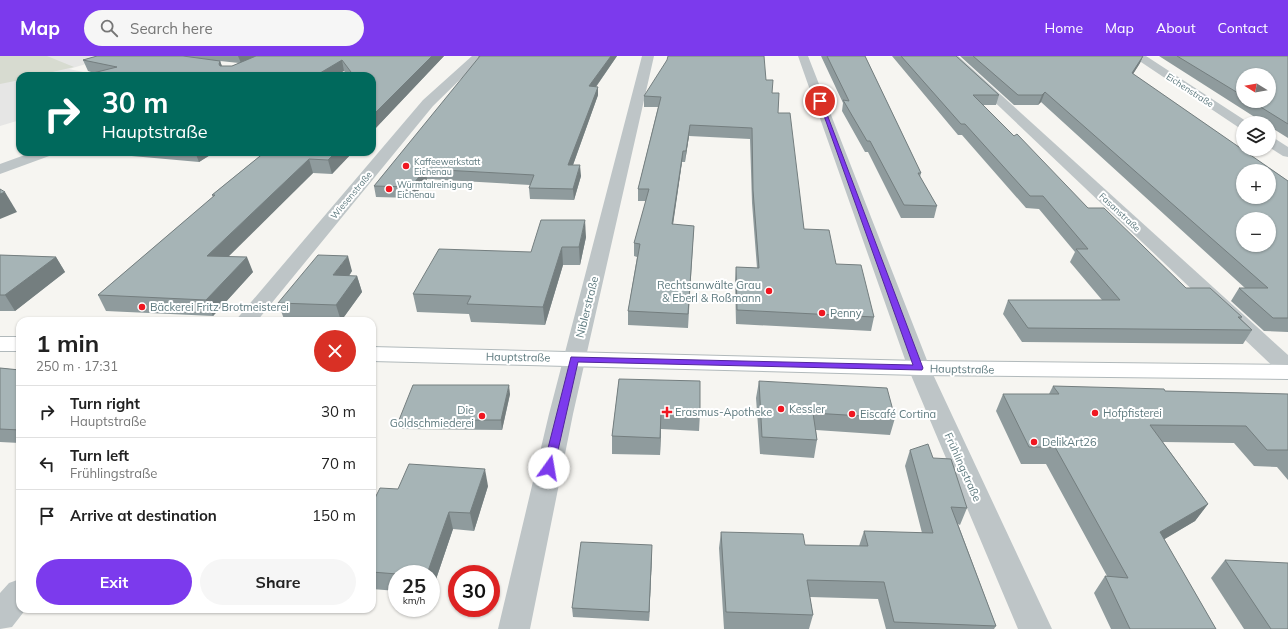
<!DOCTYPE html>
<meta charset="utf-8">
<style>
:root{--surface:#fff;--page:#f6f6f6;--text:#222;--muted:#767676;--line:#e0e0e0;--accent:#7c3aed}
body{margin:0;font-family:Mulish,sans-serif;background:var(--page);color:var(--text);height:100vh;display:flex;flex-direction:column;font-size:15px;white-space:nowrap}
*{box-sizing:border-box;margin:0}
p{font-size:13px;color:var(--muted)}
.icon{flex:none;width:22px;height:22px;fill:none;stroke:currentColor;stroke-width:2;stroke-linecap:round;stroke-linejoin:round}
.map{position:relative;flex:1;overflow:hidden}
.drawer{position:absolute;left:16px;top:261px;width:360px;height:296px;display:flex;flex-direction:column;background:var(--surface);border-radius:12px;box-shadow:0 1px 3px #0004}
.drawer>*{flex:none}
.banner{position:absolute;left:16px;top:16px;width:360px;height:84px;border-radius:12px;box-shadow:0 1px 3px #0004;background:#00695c;color:#fff;overflow:hidden}
.needle{width:26px;rotate:281deg}
.tools{position:absolute;left:1236px;top:12px;display:grid;gap:8px}
.tools a{display:grid;place-items:center;width:40px;height:40px;border-radius:50%;background:var(--surface);box-shadow:0 1px 3px #0004;font-size:20px}
.speed{position:absolute;left:388px;top:509px;display:flex;gap:8px;font-size:20px;font-weight:700;text-align:center}
.speed>*{display:grid;place-content:center;width:52px;height:52px;border-radius:50%;background:var(--surface);box-shadow:0 1px 3px #0004;line-height:1}
.speed small{font-size:10px;font-weight:400}
.speed .limit{border:6px solid #d22;background:#fff;color:#111}
.pin{position:absolute;display:grid;place-items:center;width:34px;height:34px;color:#fff;margin:-17px;border:2px solid #fff;border-radius:50%;box-shadow:0 1px 4px #0007}
.me{position:absolute;width:44px;margin:-22px;rotate:13deg;stroke-linejoin:round;filter:drop-shadow(0 0 3px #0008)}
.turn{display:flex;align-items:center;gap:14px;height:84px;padding:0 20px;font-size:18px}
.turn .icon{width:52px;height:52px;stroke-width:2.5}
.turn b{display:block;font-size:28px;line-height:34px}
.round{display:grid;place-items:center;flex:none;width:42px;height:42px;border-radius:21px;background:var(--page)}
.summary{display:flex;align-items:center;justify-content:space-between;height:68px;padding:0 20px}
h1{font-size:24px;font-weight:700;line-height:30px}
.action{display:flex;gap:8px;margin-top:auto;padding:8px 20px}
.action a{flex:1;height:46px;border-radius:24px;background:var(--accent);color:#fff;font-size:16px;font-weight:700;line-height:46px;text-align:center}
.action a+a{background:var(--page);color:var(--text)}
ul{padding:0;list-style:none}
li{display:flex;align-items:center;gap:12px;height:52px;padding:0 20px;border-top:1px solid var(--line)}
li div{flex:1}
li b{display:block;font-size:15px}
li em{font-style:normal}
header{display:flex;align-items:center;gap:24px;box-sizing:border-box;height:56px;padding:0 20px;background:var(--accent);color:#fff}
header strong{font-size:19px}
nav{display:flex;gap:22px;margin-inline-start:auto;font-size:14px}
.search{width:280px;height:36px;background:var(--page);display:flex;align-items:center;gap:10px;box-sizing:border-box;padding:0 14px;border-radius:22px;color:var(--muted);font-size:15px}
.map>svg:first-child{display:block}
</style>
<header>
<strong>Map</strong>
<div class="search"><svg class="icon" aria-label="search" viewBox="0 0 24 24"><circle cx="10" cy="10" r="6"/><path d="M15 15l6 6"/></svg>Search here</div>
<nav><a>Home</a><a>Map</a><a>About</a><a>Contact</a></nav>
</header>
<div class="map">
<svg width="1288" height="573" viewBox="0 0 1288 573">
<rect width="100%" height="100%" fill="#f6f5f1"/>
<polygon fill="#e6e6e5" points="0,0 109,0 110,1 69,13 102,20 20,20 20,64 0,70"/>
<polygon fill="#d7dbd0" points="0,0 47,0 74,11 35,20 20,20 20,24 0,28"/>
<g fill="none" stroke-linecap="round" stroke-linejoin="round">
<g stroke="#b1b9bb" stroke-width="2">
<g id="major">
<rect x="0" y="281" width="20" height="14"/>
<polygon points="372,291 919,305 1288,309 1288,323 919,319 372,305"/>
</g>
</g>
<g fill="#bec5c7" fill-rule="evenodd">
<polygon points="472,0 484,0 433,50 257,265 235,265 423,44"/>
<polygon points="642,0 654,0 573,358 530,573 498,573 549,358"/>
<polygon points="798,0 808,0 930,312 1052,573 1018,573 908,312"/>
<polygon points="946,0 958,0 1288,299 1288,319 1280,317"/>
<polygon points="1132,0 1146,0 1249,67 1243,67 1243,72 1238,71"/>
<polygon points="1269,81 1274,82 1288,91 1288,101 1283,100 1269,91"/>
<polygon points="33,96 54,96 52,99 0,118 0,108"/>
<polygon points="20,523 20,553 26,553 12,571 0,573 0,537 9,527"/>
</g>
<use href="#major" fill="#fff" fill-rule="evenodd"/>
</g>
<g fill="#8f9b9d" fill-rule="evenodd">
<path d="M97 0H444L372 76V20H348L344 15 94 17 88 15 83 4ZM220 5 239 7 232 10H222Z"/>
<polygon points="478,0 617,0 596,31 598,31 598,39 573,109 581,120 574,144 530,143 529,132 530,129 427,123 413,142 376,141 374,130 479,2"/>
<polygon points="821,0 865,0 921,117 920,121 937,150 934,162 901,162 868,96 865,96 842,55 843,47"/>
<polygon points="892,0 956,0 999,39 996,49 983,49 1014,80 1088,152 1186,232 1242,261 1241,263 1252,274 1243,288 1022,286 1003,258 1008,244 1102,244 1070,206 1075,196 1039,153 1026,152 962,79 958,79"/>
<polygon points="960,0 1143,0 1140,7 1133,18 1288,125 1288,276 1264,275 1231,245 1239,232 1245,232 1041,46 1038,49 1014,49"/>
<path d="M1159 0H1288V82L1269 70V67H1264ZM1243 19 1269 45H1243Z"/>
<polygon points="766,24 772,37 778,57 804,173 836,208 874,261 871,275 736,268 735,225 736,211 757,212 752,147 750,83 689,80 685,106 682,106 673,169 694,170 688,272 628,269 628,255 637,201 634,200 634,187 646,145 638,145 638,133 658,51 644,51 644,40"/>
<polygon points="87,96 215,96 199,106"/>
<polygon points="265,96 353,96 332,118 313,117 228,200 253,216 213,260 106,255 98,239 213,141 212,139"/>
<polygon points="586,181 580,209 563,209 545,269 471,266 469,258 417,256 413,238 531,196"/>
<polygon points="0,199 56,201 65,216 15,255 0,255"/>
<polygon points="352,215 349,220 357,220 362,236 341,265 284,263 278,247"/>
<polygon points="0,312 20,314 20,387 0,386"/>
<polygon points="619,323 700,357 699,375 661,373 660,399 612,398 612,380"/>
<polygon points="759,325 895,362 890,379 816,374 817,384 814,402 760,398 756,342"/>
<polygon points="1053,330 1165,335 1288,338 1288,424 1277,411 1254,410 1234,387 1163,386 1208,448 1195,465 1164,483 1216,573 1111,573 1094,537 1105,520 1107,520 1046,408 1021,408 996,355 1003,338 1049,338"/>
<polygon points="510,338 502,374 402,373 399,364"/>
<polygon points="910,394 933,402 967,452 960,469 958,468 996,570 994,573 886,573 878,543 810,541 813,559 809,573 724,573 719,492 721,476 805,489 859,490 864,475 922,477 905,410"/>
<polygon points="488,430 474,475 453,473 431,538 431,518 397,518 397,535 372,533 372,448 398,433"/>
<polygon points="652,498 649,565 573,561 572,552"/>
<polygon points="1225,504 1288,573 1244,573 1211,522"/>
</g>
<g fill="#747e7f">
<polygon points="238,0 259,0 241,7"/>
<polygon points="432,0 444,0 372,76 372,60"/>
<polygon points="611,0 617,0 590,39 589,30"/>
<polygon points="1143,0 1140,7 1128,26 1132,17"/>
<polygon points="342,4 344,15 336,20 315,20"/>
<polygon points="220,5 224,16 219,8"/>
<polygon points="598,31 598,39 569,120 568,109"/>
<polygon points="1045,36 1041,46 1038,49 1042,39"/>
<polygon points="690,69 689,80 685,106 686,95"/>
<polygon points="683,95 682,106 671,181 672,168"/>
<polygon points="195,96 215,96 199,106"/>
<polygon points="336,96 353,96 332,118 328,104"/>
<polygon points="309,103 313,117 214,215 207,200"/>
<polygon points="580,109 581,120 574,144 573,133"/>
<polygon points="425,113 427,123 413,142 411,131"/>
<polygon points="5,136 17,156 0,163 0,138"/>
<polygon points="585,164 586,181 580,209 579,191"/>
<polygon points="562,191 563,209 545,269 543,251"/>
<polygon points="348,200 352,215 338,235 333,219"/>
<polygon points="56,201 65,216 15,255 5,239"/>
<polygon points="247,201 253,216 213,260 206,244"/>
<polygon points="357,220 362,236 341,265 336,249"/>
<polygon points="509,329 510,338 502,374 501,364"/>
<polygon points="661,356 661,373 660,399 660,382"/>
<polygon points="485,413 488,430 474,475 470,457"/>
<polygon points="1208,448 1195,465 1148,493 1160,476"/>
<polygon points="449,456 453,473 431,538 431,518 427,518"/>
<polygon points="652,489 652,498 649,565 649,556"/>
</g>
<g fill="#a6b4b6" stroke="#747e7f" fill-rule="evenodd">
<polygon points="97,0 183,0 220,5 219,8 220,10 232,10 256,0 432,0 372,60 372,20 354,20 342,4 315,20 81,20 117,11 83,4"/>
<polygon points="480,0 611,0 589,30 598,31 568,109 580,109 573,133 529,132 534,119 425,113 411,131 374,130"/>
<polygon points="668,0 764,0 766,24 773,24 772,37 779,37 778,57 790,57 804,173 829,174 836,208 861,209 874,261 737,254 736,211 759,212 753,134 752,72 690,69 686,95 683,95 672,168 694,170 688,258 628,255 640,188 634,187 649,133 638,133 661,41 644,40 667,4"/>
<polygon points="827,0 865,0 921,117 918,117 937,150 904,149 870,85 867,85 843,44 849,45"/>
<polygon points="901,0 956,0 999,39 973,39 1014,80 1017,78 1088,152 1104,152 1186,232 1210,232 1242,261 1238,261 1252,274 1028,272 1008,244 1120,244 1076,193 1088,193 1043,140 1030,140 965,68 961,68"/>
<path d="M973 0H1143L1132 17 1288 125V262H1273L1239 232H1268L1045 36 1042 39H1018ZM1243 115H1269V141H1243ZM1243 163H1269V189H1243Z"/>
<polygon points="1177,0 1288,0 1288,68 1251,45 1269,45 1269,19 1243,19 1243,40"/>
<polygon points="265,96 336,96 328,104 309,103 207,200 247,201 206,244 98,239 215,139 212,139"/>
<polygon points="0,133 5,136 0,138"/>
<polygon points="541,164 585,164 579,191 562,191 543,251 467,248 471,240 413,238 439,193 531,196"/>
<polygon points="0,199 56,201 5,239 0,239"/>
<polygon points="318,199 348,200 333,219 357,220 336,249 278,247"/>
<polygon points="0,312 20,314 20,374 0,373"/>
<polygon points="619,323 700,325 700,357 661,356 660,382 612,380"/>
<polygon points="759,325 887,332 895,362 813,357 817,384 762,381"/>
<polygon points="413,329 509,329 501,364 399,364"/>
<polygon points="1053,330 1164,333 1165,335 1288,338 1288,394 1267,394 1246,370 1150,369 1208,448 1160,476 1216,573 1130,573 1105,520 1128,522 1055,391 1029,391 1003,338 1059,338"/>
<polygon points="928,388 933,402 951,403 967,452 951,451 996,570 894,566 884,526 807,524 813,559 726,556 721,476 803,478 805,489 868,490 864,475 933,477 910,394"/>
<polygon points="409,408 485,413 470,457 449,456 427,518 397,518 372,516 372,448 380,432 398,433"/>
<polygon points="581,486 652,489 649,556 572,552"/>
<polygon points="1225,504 1288,507 1288,573 1271,573"/>
</g>
<polygon fill="#7c3aed" stroke="#51269a" points="818,43 822,45 923,312 922,314 578,306 554,412 553,415 549,417 545,415 543,412 571,301 913,309"/>
<g fill="#f01721" stroke="#fff" stroke-width="1.5">
<circle cx="406" cy="110" r="4"/>
<circle cx="389" cy="133" r="4"/>
<circle cx="769" cy="235" r="4"/>
<circle cx="142" cy="251" r="4"/>
<circle cx="822" cy="257" r="4"/>
<circle cx="781" cy="353" r="4"/>
<path d="M665 350h4v4h4v4h-4v4h-4v-4h-4v-4h4z"/>
<circle cx="1095" cy="357" r="4"/>
<circle cx="852" cy="358" r="4"/>
<circle cx="482" cy="360" r="4"/>
<circle cx="1034" cy="386" r="4"/>
</g>
<g text-anchor="middle" dominant-baseline="central" stroke-width="4" stroke-linejoin="round" paint-order="stroke">
<g font-size="9" fill="#5e7a7f" stroke="#fff">
<text transform="translate(1190 34) rotate(33)">Eichenstraße</text>
<text transform="translate(351 139) rotate(-50)">Wiesenstraße</text>
<text transform="translate(1120 156) rotate(43)">Fasanstraße</text>
</g>
<g font-size="9" fill="#5e7a7f" stroke="#fff" text-anchor="start">
<text x="414" y="105">Kaffeewerkstatt<tspan x="414" dy="10">Eichenau</tspan></text>
<text x="397" y="128">Würmtalreinigung<tspan x="397" dy="10">Eichenau</tspan></text>
</g>
<g font-size="11" fill="#5e7a7f" stroke="#fff" text-anchor="start">
<text x="761" y="229" text-anchor="end">Rechtsanwälte Grau<tspan x="761" dy="13">&amp; Eberl &amp; Roßmann</tspan></text>
<text x="150" y="251">Bäckerei Fritz Brotmeisterei</text>
<text x="830" y="257">Penny</text>
<text x="789" y="353">Kessler</text>
<text x="474" y="354" text-anchor="end">Die<tspan x="474" dy="13">Goldschmiederei</tspan></text>
<text x="675" y="356">Erasmus-Apotheke</text>
<text x="1103" y="357">Hofpfisterei</text>
<text x="860" y="358">Eiscafé Cortina</text>
<text x="1042" y="386">DelikArt26</text>
</g>
<g font-size="11" fill="#5e7a7f" stroke="#fff">
<text transform="translate(587 251) rotate(-76)">Niblerstraße</text>
<text transform="translate(518 301) rotate(1)">Hauptstraße</text>
<text transform="translate(962 313) rotate(1)">Hauptstraße</text>
<text transform="translate(963 411) rotate(66)">Frühlingstraße</text>
</g>
</g>
</svg>
<div class="tools">
<a><svg class="needle" viewBox="-14 -14 28 28"><path d="M0-13l5 13h-10z" fill="#e53935"/><path d="M0 13l5-13h-10z" fill="#767676"/></svg></a>
<a><svg class="icon" aria-label="layers" viewBox="0 0 24 24"><path d="M12 4l9 5-9 5-9-5zM3 14l9 5 9-5"/></svg></a>
<a>+</a>
<a>−</a>
</div>
<div class="speed"><div>25<small>km/h</small></div><div class="limit">30</div></div>
<div class="pin" style="left:820px;top:45px;background:#d93025"><svg class="icon" aria-label="arrive" viewBox="0 0 24 24"><path d="M6 21V4h12l-3 4 3 4H6"/></svg></div>
<svg class="me" style="left:549px;top:412px" viewBox="-20 -20 40 40"><circle r="19" fill="#fff"/><path d="M0-13L10 11 0 6-10 11z" fill="#7c3aed"/></svg>
<div class="banner">
<div class="turn"><svg class="icon" aria-label="right" viewBox="0 0 24 24"><path d="M7 20v-9h11M14 6l5 5-5 5"/></svg><div><b>30 m</b>Hauptstraße</div></div>
</div>
<section class="drawer">
<div class="summary"><div><h1>1 min</h1><p>250 m · 17:31</p></div><a class="round" style="background:#d93025;color:#fff"><svg class="icon" aria-label="close" viewBox="0 0 24 24"><path d="M6 6l12 12M18 6L6 18"/></svg></a></div>
<ul>
<li><svg class="icon" aria-label="right" viewBox="0 0 24 24"><path d="M7 20v-9h11M14 6l5 5-5 5"/></svg><div><b>Turn right</b><p>Hauptstraße</p></div><em>30 m</em></li>
<li><svg class="icon" aria-label="left" viewBox="0 0 24 24"><path d="M17 20v-9H6M10 6l-5 5 5 5"/></svg><div><b>Turn left</b><p>Frühlingstraße</p></div><em>70 m</em></li>
<li><svg class="icon" aria-label="arrive" viewBox="0 0 24 24"><path d="M6 21V4h12l-3 4 3 4H6"/></svg><div><b>Arrive at destination</b></div><em>150 m</em></li>
</ul>
<div class="action"><a>Exit</a><a>Share</a></div>
</section>
</div>
